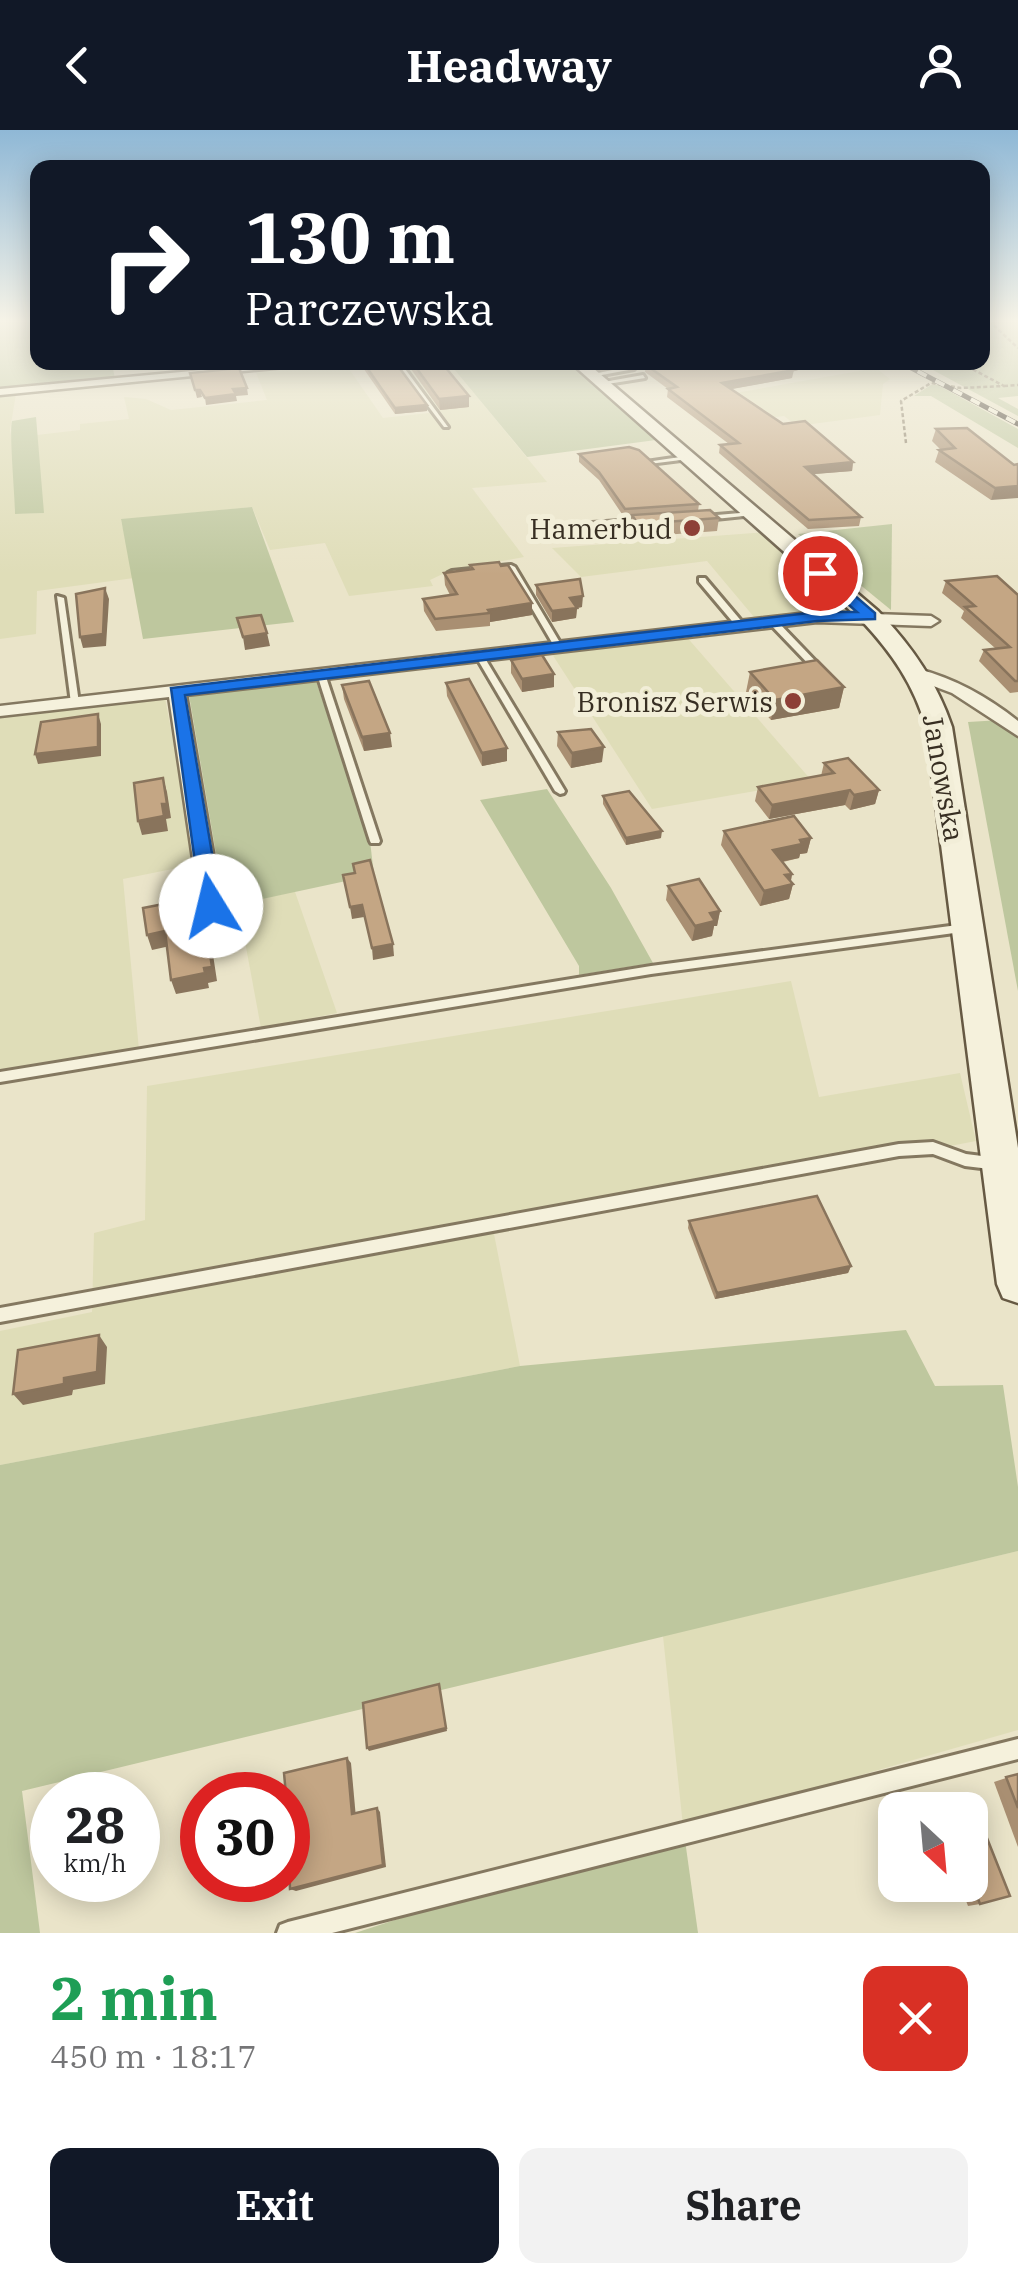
<!DOCTYPE html>
<meta charset="utf-8">
<style>
:root{--surface:#fff;--page:#f2f2f2;--text:#202124;--muted:#757577;--accent:#111827}
body{margin:0;font-family:"IBM Plex Serif",serif;background:var(--page);color:var(--text);height:100vh;display:flex;flex-direction:column;font-size:38px;white-space:nowrap}
*{box-sizing:border-box;margin:0}
p{font-size:32px;color:var(--muted)}
.icon{flex:none;width:55px;height:55px;fill:none;stroke:currentColor;stroke-width:2;stroke-linecap:round;stroke-linejoin:round}
.map{position:relative;height:1803px;overflow:hidden}
.sheet{display:flex;flex-direction:column;background:var(--surface);flex:1}
.sheet>*{flex:none}
.guide{position:absolute;left:30px;top:30px;width:960px;height:210px;border-radius:20px;box-shadow:0 5px 25px #0003;background:#111827;color:#fff;overflow:hidden}
.needle{width:65px;rotate:154deg}
.controls{position:absolute;left:878px;top:1662px;display:grid;gap:20px}
.controls a{display:grid;place-items:center;width:110px;height:110px;border-radius:20px;background:var(--surface);box-shadow:0 5px 25px #0003;font-size:50px}
.speed{position:absolute;left:30px;top:1642px;display:flex;gap:20px;font-size:50px;font-weight:700;text-align:center}
.speed>*{display:grid;place-content:center;width:130px;height:130px;border-radius:50%;background:var(--surface);box-shadow:0 5px 25px #0003;line-height:1}
.speed small{font-size:25px;font-weight:400}
.speed .limit{border:15px solid #d22;background:#fff;color:#111}
.pin{position:absolute;display:grid;place-items:center;width:85px;height:85px;color:#fff;margin:-42px;border:5px solid #fff;border-radius:50%;box-shadow:0 2px 10px #0007}
.me{position:absolute;width:110px;margin:-55px;rotate:351deg;stroke-linejoin:round;filter:drop-shadow(0 0 8px #0008)}
.turn{display:flex;align-items:center;gap:35px;height:210px;padding:0 50px;font-size:45px}
.turn .icon{width:130px;height:130px;stroke-width:2.5}
.turn b{display:block;font-size:70px;line-height:85px}
.round{display:grid;place-items:center;flex:none;width:105px;height:105px;border-radius:20px;background:var(--page)}
.summary{display:flex;align-items:center;justify-content:space-between;height:170px;padding:0 50px}
h1{font-size:60px;font-weight:800;line-height:75px;color:#1e9e55}
.primary-button{display:flex;gap:20px;margin-top:auto;padding:20px 50px}
.primary-button a{flex:1;height:115px;border-radius:20px;background:var(--accent);color:#fff;font-size:40px;font-weight:800;line-height:115px;text-align:center}
.primary-button a+a{background:var(--page);color:var(--text)}
header{display:flex;justify-content:space-between;align-items:center;height:130px;padding:0 50px;background:var(--accent);color:#fff;font-size:45px;font-weight:800}
.map>svg:first-child{display:block}
</style>
<header><svg class="icon" aria-label="back" viewBox="0 0 24 24"><path d="M15 5l-7 7 7 7"/></svg>Headway<svg class="icon" aria-label="person" viewBox="0 0 24 24"><circle cx="12" cy="8" r="4"/><path d="M4 21q1-7 8-7t8 7"/></svg></header>
<div class="map">
<svg width="1018" height="1803" viewBox="0 0 1018 1803">
<rect width="100%" height="100%" fill="#eae4c9"/>
<g fill="#dfddb8">
<polygon points="345,233 383,288 438,282 399,233 449,233 547,352 472,358 524,427 449,441 430,450 433,456 349,466 325,413 270,420 252,377 121,390 134,448 37,461 36,504 0,509 0,265 16,264 10,300 14,322 15,384 43,383 37,305 80,300 80,294 129,289 124,267 146,269 171,280 267,270 255,240"/>
<polygon points="876,238 890,249 883,254 880,285 797,296 784,286 768,288 730,264"/>
<polygon points="766,402 850,480 754,487 707,431 581,447 552,418"/>
<polygon points="685,505 812,651 652,679 552,524"/>
<polygon points="165,568 197,734 123,749 139,920 0,943 0,585"/>
<polygon points="294,759 337,883 261,898 238,774"/>
<polygon points="791,851 819,967 960,943 976,1011 494,1104 520,1236 0,1335 0,1201 92,1182 94,1103 145,1090 147,956"/>
<polygon points="1018,1421 1018,1600 683,1696 663,1506"/>
</g>
<g fill="#bec79e">
<polygon points="0,191 37,191 38,232 112,233 115,249 0,260"/>
<polygon points="983,191 1018,191 1018,266 998,268 1018,279 1018,286 920,233 982,232"/>
<polygon points="449,233 562,233 573,237 656,310 527,327"/>
<polygon points="931,255 938,255 1018,299 1018,318 931,266 914,266"/>
<path d="M36 287 44 383 15 384C15 366 9 302 12 291Z"/>
<polygon points="252,377 294,492 143,509 121,389"/>
<polygon points="892,394 891,480 798,404"/>
<polygon points="315,548 370,711 374,745 225,777 189,565"/>
<polygon points="1018,589 1018,861 968,592"/>
<polygon points="547,659 611,758 653,833 579,845 579,836 480,670"/>
<polygon points="906,1200 935,1256 1003,1255 1018,1357 1018,1421 22,1661 40,1803 0,1803 0,1335 520,1236"/>
<polygon points="683,1696 698,1803 355,1803"/>
</g>
<g fill="none" stroke-linecap="round" stroke-linejoin="round">
<g stroke="#847860" stroke-width="6">
<g id="lane">
<polygon points="395,232 400,232 448,297 444,297"/>
<polygon points="632,236 634,239 591,247 588,245"/>
<polygon points="643,245 645,248 601,255 598,253"/>
<polygon points="687,326 689,329 649,334 646,332"/>
<polygon points="752,382 754,383 754,385 705,390 702,388 705,386"/>
<polygon points="645,389 647,390 647,392 579,398 575,396 579,394"/>
<polygon points="511,435 515,437 562,516 561,518 554,516 509,439 452,445 448,443 452,441"/>
<polygon points="699,448 705,448 743,493 743,497 737,497 699,452"/>
<polygon points="57,466 64,468 79,573 75,576 71,573"/>
<polygon points="770,490 776,490 824,540 824,544 818,544 770,494"/>
<polygon points="476,523 483,525 565,661 564,663 560,664 555,661 475,525"/>
<polygon points="318,542 325,544 380,711 379,713 371,713 370,711 317,544"/>
<polygon points="965,794 971,798 969,801 651,844 0,952 0,942 651,836"/>
<polygon points="933,1012 966,1024 998,1028 1003,1030 1005,1034 1003,1038 998,1040 965,1036 933,1024 899,1026 0,1192 0,1178 899,1014"/>
<polygon points="1018,1609 1018,1629 332,1803 277,1803 280,1795 288,1792"/>
</g>
</g>
<g stroke="#847860" stroke-width="5">
<g id="street">
<polygon points="289,232 335,232 0,265 0,259"/>
<polygon points="817,482 931,486 939,491 931,496 817,492 186,565 222,776 211,783 200,776 169,567 0,586 0,576"/>
<path d="M918 539C956 549 988 567 1018 591V606L952 563 912 548V540Z"/>
</g>
</g>
<g stroke="#665943" stroke-width="5">
<path id="secondary" d="M570 232H586L878 481C911 515 937 552 952 597L1018 1018V1173L1003 1168 997 1154 926 597C914 555 892 523 862 491Z"/>
</g>
<g stroke="#847860" stroke-width="2.5" stroke-dasharray="4 2.5" stroke-linecap="butt">
<polyline points="989,191 1018,218"/>
<polyline points="1004,256 1018,255"/>
<polyline points="906,313 901,271 931,253 961,258 1004,256 959,232"/>
</g>
<use href="#lane" fill="#f5f1dc" fill-rule="evenodd"/>
<use href="#street" fill="#f5f1dc" fill-rule="evenodd"/>
<use href="#secondary" fill="#f5f1dc" fill-rule="evenodd"/>
<g stroke="#372e22" stroke-width="5">
<polyline id="rail" points="900,232 1018,294"/>
</g>
<use href="#rail" stroke="#f2eed8" stroke-width="4" stroke-dasharray="10" stroke-linecap="butt"/>
</g>
<g fill="#a98f72">
<polygon points="359,232 395,232 427,281 395,284"/>
<polygon points="406,232 441,232 469,277 440,280"/>
<polygon points="645,232 777,232 792,248 731,259 783,294 853,332 852,341 813,344 861,387 859,396 808,399 719,323 720,315 729,314 667,267 668,259 645,242 646,234"/>
<polygon points="936,299 1014,335 991,370 935,332 939,320 941,320 932,311"/>
<polygon points="579,324 699,374 698,381 719,388 717,401 637,407 631,398 632,387 624,387 599,350 579,332"/>
<polygon points="470,435 532,473 532,485 490,492 490,496 436,501 424,481 423,469 450,465 445,455 444,443 470,439"/>
<polygon points="946,451 1018,465 1018,562 1010,563 979,531 984,520 995,518 961,488 964,481 942,463"/>
<polygon points="536,455 582,477 577,478 576,488 552,492 536,465"/>
<polygon points="511,530 554,544 554,557 522,562 511,543"/>
<polygon points="750,542 844,557 839,578 771,590 746,562"/>
<polygon points="446,553 507,618 507,631 482,636 447,566"/>
<polygon points="342,555 392,617 364,621 344,569"/>
<polygon points="558,602 602,632 571,638 557,616"/>
<polygon points="824,633 879,660 875,674 850,680 845,675 769,689 755,671 758,657 821,646"/>
<polygon points="603,666 661,708 626,715 603,674"/>
<polygon points="724,701 811,708 807,723 800,724 799,728 783,732 792,744 791,751 793,754 789,769 760,776 721,715"/>
<polygon points="668,756 720,781 717,796 714,796 712,806 692,811 666,770"/>
<polygon points="689,1091 851,1136 848,1143 715,1169 688,1098"/>
<polygon points="1018,1644 1018,1717 994,1652"/>
<polygon points="970,1680 980,1774 968,1776 960,1755 970,1755"/>
</g>
<g fill="#89745c">
<polygon points="187,232 236,232 236,233 188,238"/>
<polygon points="794,240 792,248 721,261 722,253"/>
<polygon points="247,258 248,265 236,266 237,271 206,275 205,268 233,259"/>
<polygon points="195,260 200,260 202,267 197,268"/>
<polygon points="469,266 469,277 440,280 439,269"/>
<polygon points="427,275 427,281 395,284 395,278"/>
<polygon points="853,332 852,341 803,345 805,337"/>
<polygon points="1018,356 1018,368 991,370 995,358"/>
<polygon points="105,458 109,469 106,516 83,518 80,507"/>
<polygon points="583,466 582,477 577,478 576,488 552,492 552,481 570,468"/>
<polygon points="532,473 532,485 490,492 490,483 488,480"/>
<polygon points="267,503 270,516 245,520 243,507"/>
<polygon points="554,544 554,557 522,562 522,549"/>
<polygon points="844,557 839,578 771,590 775,570"/>
<polygon points="98,584 101,594 101,626 38,634 35,624"/>
<polygon points="390,603 392,617 364,621 362,607"/>
<polygon points="604,617 602,632 571,638 572,623"/>
<polygon points="507,618 507,631 482,636 482,623"/>
<polygon points="163,648 167,662 171,688 166,689 168,701 142,705 138,691 162,674"/>
<polygon points="850,660 845,675 769,689 772,675"/>
<polygon points="879,660 875,674 850,680 854,665"/>
<polygon points="662,701 661,708 626,715 626,708"/>
<polygon points="811,708 807,723 800,724 799,728 770,734 773,720"/>
<polygon points="792,744 790,755 793,754 789,769 760,776 764,761 785,745"/>
<polygon points="202,771 207,785 217,851 208,853 209,858 176,864 171,850"/>
<polygon points="362,775 364,787 352,789 350,777"/>
<polygon points="720,781 717,796 714,796 712,806 692,811 695,796 710,783"/>
<polygon points="165,801 170,816 152,820 147,805"/>
<polygon points="393,814 394,826 373,830 372,818"/>
<polygon points="851,1136 848,1143 715,1169 717,1163"/>
<polygon points="99,1205 107,1217 105,1254 73,1260 72,1265 23,1275 13,1264 64,1248"/>
<polygon points="439,1554 447,1601 369,1621 367,1618"/>
<polygon points="347,1628 351,1633 356,1688 352,1684"/>
<polygon points="377,1678 380,1682 386,1737 296,1761 290,1759"/>
</g>
<g fill="#c4a684" stroke="#89745c" stroke-width="2.5">
<polygon points="363,232 395,232 427,275 395,278"/>
<polygon points="412,232 441,232 469,266 439,269"/>
<polygon points="652,232 777,232 794,240 722,253 783,294 805,291 853,332 805,337 861,387 809,390 720,315 739,313 668,259 677,257 646,235 654,234"/>
<polygon points="239,238 247,258 233,259 236,264 205,268 200,260 195,260 190,243"/>
<polygon points="967,298 1014,335 1018,334 1018,356 995,358 939,320 955,318 936,299"/>
<polygon points="629,317 639,320 699,374 625,379 599,342 579,324"/>
<polygon points="710,380 719,388 638,394 632,385"/>
<polygon points="499,432 501,436 508,435 532,473 488,480 490,483 435,489 423,469 457,464 444,443 473,439 470,435"/>
<polygon points="997,446 1018,465 1018,551 1015,551 984,520 1010,517 965,477 975,476 946,451"/>
<polygon points="580,449 583,466 570,468 577,478 552,481 536,455"/>
<polygon points="105,458 103,504 80,507 76,464"/>
<polygon points="261,485 267,503 243,507 237,488"/>
<polygon points="542,525 554,544 522,549 511,530"/>
<polygon points="817,530 844,557 775,570 750,542"/>
<polygon points="469,549 507,618 482,623 446,553"/>
<polygon points="369,551 390,603 362,607 342,555"/>
<polygon points="98,584 98,617 35,624 41,592"/>
<polygon points="591,599 604,617 572,623 558,602"/>
<polygon points="848,628 879,660 854,665 850,660 772,675 758,657 834,643 824,633"/>
<polygon points="163,648 167,674 162,674 164,686 138,691 134,653"/>
<polygon points="629,661 662,701 626,708 603,666"/>
<polygon points="794,686 811,708 800,710 802,714 773,720 792,744 785,745 793,754 764,761 724,701"/>
<polygon points="370,730 393,814 372,818 362,775 350,777 343,745 355,743 353,734"/>
<polygon points="699,749 720,781 710,783 715,791 695,796 668,756"/>
<polygon points="179,771 180,776 202,771 212,837 204,838 205,843 171,850 165,801 147,805 143,778"/>
<polygon points="817,1066 851,1136 717,1163 689,1091"/>
<polygon points="99,1205 97,1242 64,1248 64,1254 13,1264 18,1220"/>
<polygon points="439,1554 446,1598 367,1618 363,1573"/>
<polygon points="347,1628 352,1684 377,1678 383,1735 290,1759 289,1733 288,1733 288,1665 286,1665 284,1643"/>
<polygon points="1018,1644 1018,1678 1006,1647"/>
<polygon points="975,1678 1010,1766 980,1774 970,1747 970,1680 966,1680"/>
</g>
<linearGradient id="sky" x2="0" y2="1"><stop stop-color="#8fb8d6"/><stop offset="0.43" stop-color="#f6f3e7"/><stop offset="1" stop-color="#f6f3e7" stop-opacity="0"/></linearGradient>
<rect width="1018" height="444" fill="url(#sky)"/>
<polygon fill="#1a73e8" stroke="#114b97" stroke-width="2.5" points="816,440 825,440 875,483 875,489 817,491 185,565 221,776 211,783 201,776 171,558 817,482 857,482 816,446"/>
<g fill="#8d4037" stroke="#f2eed8" stroke-width="4">
<circle cx="692" cy="398" r="10"/>
<circle cx="793" cy="571" r="10"/>
</g>
<g text-anchor="middle" dominant-baseline="central" stroke-width="10" stroke-linejoin="round" paint-order="stroke">
<g font-size="28" fill="#372e22" stroke="#f2eed8" text-anchor="end">
<text x="672" y="398">Hamerbud</text>
<text x="773" y="571">Bronisz Serwis</text>
</g>
<g font-size="28" fill="#372e22" stroke="#f2eed8">
<text transform="translate(944 648) rotate(80)">Janowska</text>
</g>
</g>
</svg>
<div class="controls">
<a><svg class="needle" viewBox="-14 -14 28 28"><path d="M0-13l5 13h-10z" fill="#e53935"/><path d="M0 13l5-13h-10z" fill="#757577"/></svg></a>
</div>
<div class="speed"><div>28<small>km/h</small></div><div class="limit">30</div></div>
<div class="pin" style="left:820px;top:443px;background:#d93025"><svg class="icon" aria-label="arrive" viewBox="0 0 24 24"><path d="M6 21V4h12l-3 4 3 4H6"/></svg></div>
<svg class="me" style="left:211px;top:776px" viewBox="-20 -20 40 40"><circle r="19" fill="#fff"/><path d="M0-13L10 11 0 6-10 11z" fill="#1a73e8"/></svg>
<div class="guide">
<div class="turn"><svg class="icon" aria-label="right" viewBox="0 0 24 24"><path d="M7 20v-9h11M14 6l5 5-5 5"/></svg><div><b>130 m</b>Parczewska</div></div>
</div>
</div>
<section class="sheet">
<div class="summary"><div><h1>2 min</h1><p>450 m · 18:17</p></div><a class="round" style="background:#d93025;color:#fff"><svg class="icon" aria-label="close" viewBox="0 0 24 24"><path d="M6 6l12 12M18 6L6 18"/></svg></a></div>
<div class="primary-button"><a>Exit</a><a>Share</a></div>
</section>
